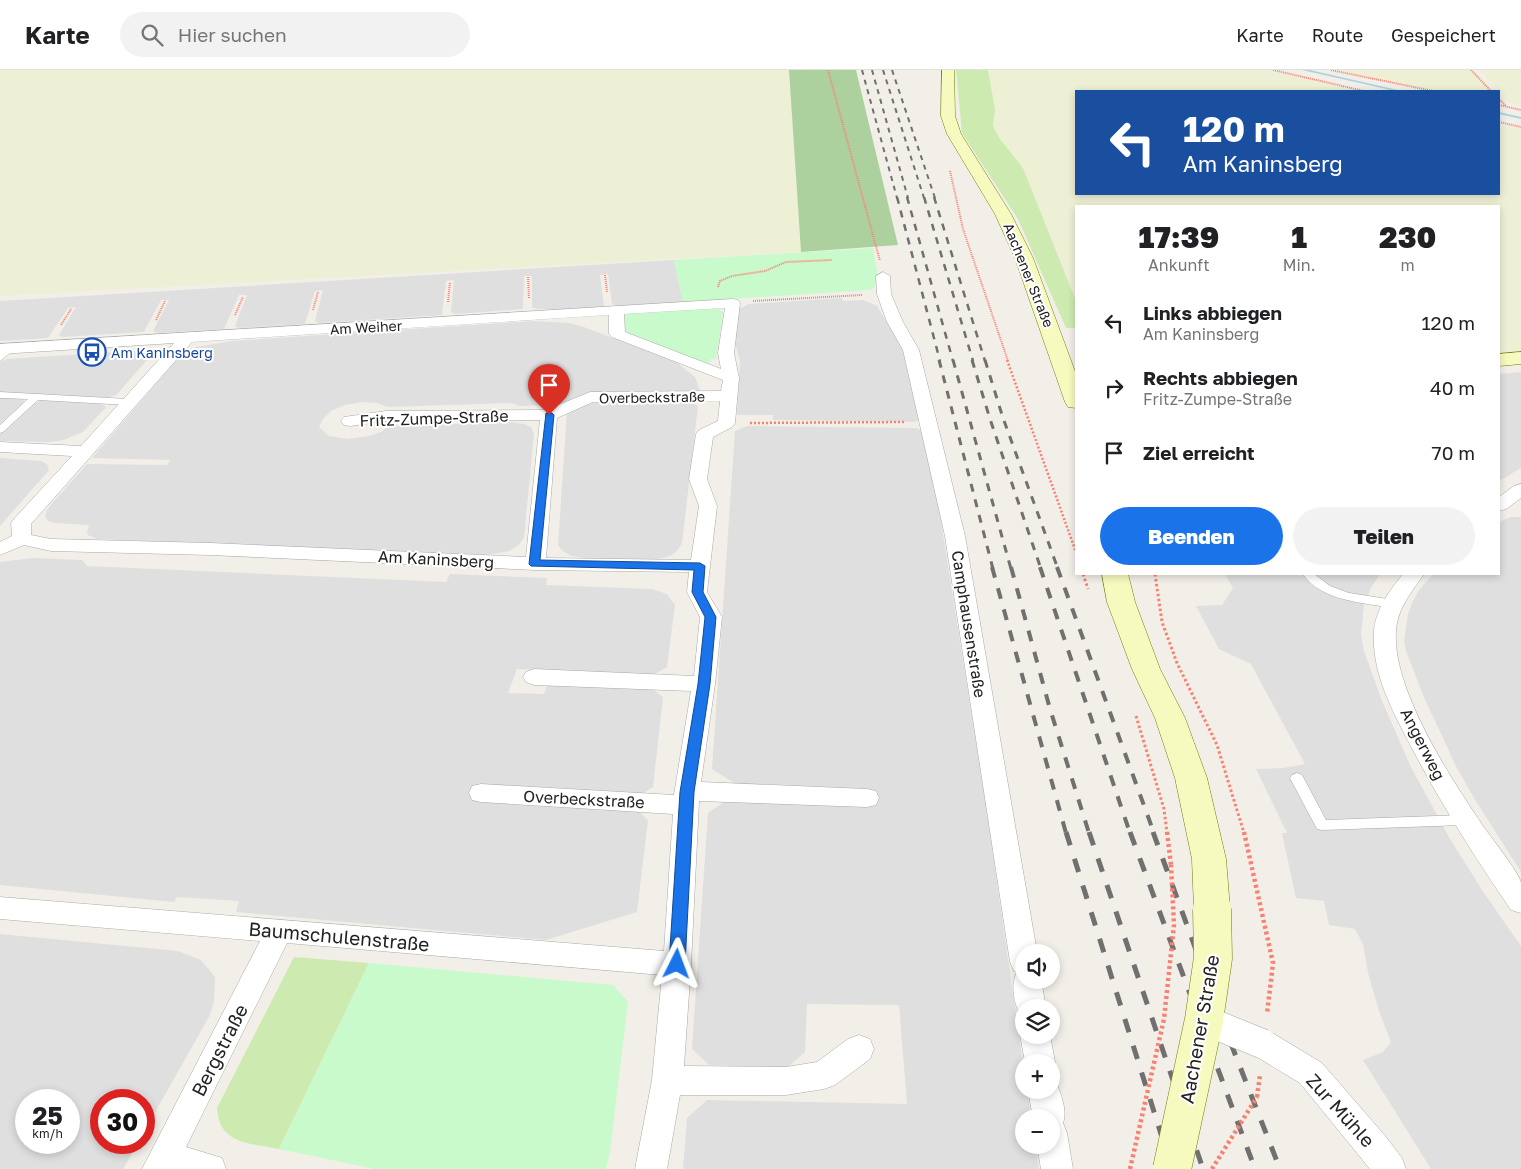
<!DOCTYPE html>
<html lang="de">
<meta charset="utf-8">
<style>
:root{--surface:#fff;--page:#f2f2f2;--text:#202124;--muted:#757577;--line:#e0e0e0;--accent:#1a73e8}
body{margin:0;font-family:"Golos Text",sans-serif;background:var(--page);color:var(--text);height:100vh;display:flex;flex-direction:column;font-size:19px;white-space:nowrap}
*{box-sizing:border-box;margin:0}
p{font-size:16px;color:var(--muted)}
.icon{flex:none;width:28px;height:28px;fill:none;stroke:currentColor;stroke-width:2;stroke-linecap:round;stroke-linejoin:round}
.map{position:relative;flex:1;overflow:hidden}
.side{position:absolute;left:1075px;top:135px;width:425px;height:370px;display:flex;flex-direction:column;background:var(--surface);border-radius:0px;box-shadow:0 2px 8px #0003}
.side>*{flex:none}
.banner{position:absolute;left:1075px;top:20px;width:425px;height:105px;border-radius:0px;box-shadow:0 2px 8px #0003;background:#1a4fa0;color:#fff;overflow:hidden}
.buttons{position:absolute;left:1015px;top:874px;display:grid;gap:10px}
.buttons a{display:grid;place-items:center;width:45px;height:45px;border-radius:50%;background:var(--surface);box-shadow:0 2px 8px #0003;font-size:25px}
.speed{position:absolute;left:15px;top:1019px;display:flex;gap:10px;font-size:25px;font-weight:700;text-align:center}
.speed>*{display:grid;place-content:center;width:65px;height:65px;border-radius:50%;background:var(--surface);box-shadow:0 2px 8px #0003;line-height:1}
.speed small{font-size:12px;font-weight:400}
.speed .limit{border:8px solid #d22;background:#fff;color:#111}
.pin{position:absolute;display:grid;place-items:center;width:42px;height:42px;color:#fff;margin:-51px -21px;border-radius:50% 50% 50% 0;rotate:-45deg;box-shadow:0 0 5px #0007}
.pin .icon{rotate:45deg}
.me{position:absolute;width:55px;margin:-28px;rotate:3deg;stroke-linejoin:round;filter:drop-shadow(0 0 4px #0008)}
.turn{display:flex;align-items:center;gap:18px;height:105px;padding:0 25px;font-size:22px}
.turn .icon{width:65px;height:65px;stroke-width:2.5}
.turn b{display:block;font-size:35px;line-height:42px}
.eta{display:flex;justify-content:space-evenly;align-items:center;height:85px;text-align:center}
.eta b{font-size:30px;font-weight:800;line-height:35px}
.primary-button{display:flex;gap:10px;margin-top:auto;padding:10px 25px}
.primary-button a{flex:1;height:58px;border-radius:30px;background:var(--accent);color:#fff;font-size:20px;font-weight:800;line-height:58px;text-align:center}
.primary-button a+a{background:var(--page);color:var(--text)}
ul{padding:0;list-style:none}
li{display:flex;align-items:center;gap:15px;height:65px;padding:0 25px}
li div{flex:1}
li b{display:block;font-size:19px}
li em{font-style:normal}
header{display:flex;align-items:center;gap:30px;box-sizing:border-box;height:70px;padding:0 25px;background:var(--surface);border-bottom:1px solid var(--line)}
header strong{font-size:24px}
nav{display:flex;gap:28px;margin-inline-start:auto;font-size:18px}
.search{width:350px;height:45px;background:var(--page);display:flex;align-items:center;gap:12px;box-sizing:border-box;padding:0 18px;border-radius:28px;color:var(--muted);font-size:19px}
.map>svg:first-child{display:block}
</style>
<header>
<strong>Karte</strong>
<div class="search"><svg class="icon" aria-label="search" viewBox="0 0 24 24"><circle cx="10" cy="10" r="6"/><path d="M15 15l6 6"/></svg>Hier suchen</div>
<nav><a>Karte</a><a>Route</a><a>Gespeichert</a></nav>
</header>
<div class="map">
<svg width="1521" height="1099" viewBox="0 0 1521 1099">
<rect width="100%" height="100%" fill="#f2efe9"/>
<g fill="#e0dfdf" fill-rule="evenodd">
<polygon points="674,190 683,232 617,236 612,234 608,204 600,205 604,237 563,240 537,239 532,237 532,206 524,206 523,239 456,244 451,242 454,210 446,211 442,245 319,253 315,251 323,220 315,221 305,254 239,258 235,256 247,225 239,225 224,259 158,263 153,261 169,230 161,230 144,262 63,267 59,265 76,237 68,238 48,268 0,271 0,231"/>
<polygon points="842,228 843,231 863,230 877,236 907,286 924,347 915,352 773,350 773,345 737,345 740,291 734,270 737,240 749,234"/>
<polygon points="533,251 569,253 584,257 676,292 695,307 700,320 690,324 588,323 563,335 519,336 512,333 387,337 377,333 362,332 345,335 331,341 323,349 319,357 329,366 348,369 369,366 381,362 389,356 511,352 524,354 531,357 534,364 524,467 519,475 509,481 487,485 97,469 88,465 87,462 89,455 56,453 48,451 45,446 48,438 87,394 167,395 170,390 92,388 178,288 196,277 232,271"/>
<polygon points="129,281 143,282 148,289 116,325 107,328 0,322 0,292 7,289"/>
<polygon points="1521,302 1521,398 1499,411 1499,304"/>
<polygon points="0,328 23,329 25,333 0,355"/>
<polygon points="44,330 102,334 106,337 83,362 64,370 49,372 0,371 0,364 34,333"/>
<polygon points="592,330 689,331 698,336 682,473 678,480 670,486 651,491 583,488 571,486 563,481 558,475 567,341"/>
<polygon points="747,356 916,358 927,363 986,736 1024,1000 1024,1020 1027,1020 1031,1047 1024,1048 1024,1075 1035,1075 1039,1099 683,1099 687,1048 707,1030 907,1034 899,935 807,934 805,982 787,998 709,995 692,979 708,743 725,731 764,732 712,699 735,361"/>
<polygon points="0,388 41,391 47,394 49,400 0,456"/>
<polygon points="1511,447 1521,447 1521,802 1474,728 1457,698 1423,625 1406,581 1404,571 1408,544 1413,531 1419,520 1433,504 1499,504 1499,452"/>
<polygon points="33,488 82,490 87,496 446,512 450,504 547,508 546,515 652,519 667,524 675,535 667,597 653,605 517,599 508,623 544,624 548,612 650,617 663,627 653,717 637,727 635,738 648,750 637,842 546,870 236,842 239,831 177,827 174,832 0,815 0,492"/>
<polygon points="1225,504 1380,504 1371,518 1364,535 1361,564 1364,581 1382,631 1411,697 1450,769 1484,823 1521,876 1521,1099 1431,1099 1363,990 1383,982 1391,972 1379,941 1368,903 1363,874 1355,859 1329,855 1324,831 1296,828 1282,763 1287,763 1256,699 1283,698 1305,694 1251,594 1219,579 1196,536 1222,535 1233,518"/>
<path d="M0 864 178 881 201 890 215 907 214 931 210 945 144 1062V1030H101V1072L138 1073 123 1099H0ZM26 1030H69V1072H26Z"/>
</g>
<g fill="#eef0d5">
<polygon points="0,0 789,0 801,182 0,226"/>
<polygon points="988,0 1269,0 1358,21 1076,21 1076,124 1499,124 1499,54 1521,59 1521,281 1499,283 1499,136 1076,136 1076,231 1023,98 1000,69 993,55 995,39"/>
<polygon points="1337,0 1473,0 1493,21 1436,21"/>
<polygon points="1479,0 1521,0 1521,37 1508,31"/>
</g>
<g fill="#cdebb0">
<polygon points="956,0 988,0 995,39 993,56 1000,69 1023,98 1076,231 1076,258 1066,258 1018,149 962,63"/>
<path d="M294 887 369 893 279 1079C250 1073 219 1075 217 1038Z"/>
</g>
<polygon fill="#add19e" points="789,0 856,0 898,175 801,182"/>
<g fill="#c8facc">
<polygon points="873,178 879,214 870,220 683,232 674,190"/>
<polygon points="716,238 723,242 716,289 710,289 710,293 699,292 626,263 623,243"/>
<polygon points="369,893 613,915 628,932 610,1082 606,1099 375,1099 279,1079"/>
</g>
<g fill="none" stroke-linecap="round" stroke-linejoin="round">
<g fill="#aad3df" fill-rule="evenodd">
<polygon points="1302,0 1310,0 1402,21 1395,21"/>
<polygon points="1499,42 1521,47 1521,49 1499,44"/>
</g>
<g stroke="#a9a9a9" stroke-width="1">
<g id="lane">
<polygon points="9,276 16,278 0,291 0,284"/>
<polygon points="0,322 128,329 132,332 128,335 38,330 3,362 0,363 0,355 28,329 0,328"/>
<path d="M1303 504H1314L1330 516 1349 523 1394 530 1400 534 1394 538C1365 533 1320 531 1303 504Z"/>
<polygon points="1297,703 1302,705 1326,750 1464,745 1469,746 1471,750 1469,754 1464,755 1322,760 1317,759 1290,708 1292,705"/>
</g>
</g>
<g stroke="#a9a9a9" stroke-width="1">
<g id="street">
<path d="M883 202 890 206 891 224 903 252 919 280 965 466 1037 882H1024V910H1041L1046 938H1024V948L1021 947C1014 934 1010 915 1017 902L1014 901 1010 892 945 466 903 280 887 252 877 224 876 206Z"/>
<path d="M733 229 738 230 740 233 734 283 739 308 735 353 732 357 713 367 707 409 717 436 707 522 722 547 715 614 701 712 867 719 876 721 879 728 876 735 867 737 699 731 691 894 684 996 786 997 817 992 848 969 859 965 870 969 874 979 870 989 835 1015 824 1019 786 1025H680L667 1099H635L652 1010 662 905 287 873 186 1077 222 1088 226 1099H142L260 871 0 849V827L664 881 673 744 481 732 472 730 469 723 472 716 481 714 674 725 691 621 534 615 526 612 523 607 526 602 534 599 694 606 700 547 687 522 689 502 535 500 210 485 51 481 24 475 0 485V472L12 466 11 453 14 449 72 386 0 382V372L81 376 174 273 0 284V274ZM725 238 718 283 721 299 625 262 624 244ZM609 245V264L612 267 723 310 721 321 590 322 546 340 386 341 344 347 341 351 344 355 350 356 386 351 540 350 526 487 210 473 51 469 31 465V454L192 272ZM720 331 718 351 699 360 696 364 689 409 699 436 691 490 546 488 557 348 593 332Z"/>
<polygon points="1521,414 1521,428 1506,439 1499,441 1499,427 1514,416"/>
<path d="M1403 504H1424C1413 520 1401 534 1397 553 1386 610 1450 707 1481 753 1488 764 1520 803 1521 813 1521 822 1521 833 1521 843L1511 840C1476 789 1443 737 1414 682 1394 644 1371 604 1374 560 1376 539 1390 520 1403 504Z"/>
<polygon points="1024,957 1024,965 1050,965 1055,992 1051,1001 1051,992 1025,992 1020,965"/>
<polygon points="1263,960 1274,964 1322,993 1386,1067 1402,1088 1406,1099 1370,1099 1300,1013 1252,984 1248,974 1252,964"/>
<path d="M1051 1008 1055 1010C1060 1021 1068 1041 1063 1053L1067 1063 1073 1099H1041L1037 1075H1051V1048H1033L1028 1020H1051Z"/>
</g>
</g>
<g stroke="#707d05" stroke-width="1">
<g id="secondary">
<polygon points="942,0 954,0 955,46 961,64 1011,144 1033,188 1076,304 1076,338 1068,337 1065,332 1015,188 995,144 947,64 941,46"/>
<polygon points="1521,282 1521,294 1499,296 1499,284"/>
<polygon points="1102,504 1128,504 1135,532 1160,599 1185,648 1207,708 1226,789 1230,839 1224,849 1212,854 1200,849 1194,839 1192,789 1175,708 1155,648 1132,599 1107,532"/>
</g>
</g>
<g stroke="#fa8072" stroke-width="2" stroke-dasharray="1 1" stroke-linecap="butt">
<polyline points="828,0 880,191"/>
<polyline points="1273,0 1364,21"/>
<polyline points="1331,0 1433,21"/>
<polyline points="1471,0 1491,21"/>
<polyline points="1499,29 1506,36"/>
<polyline points="1499,35 1521,40"/>
<polyline points="1499,52 1521,57"/>
<polyline points="950,101 963,159 1008,291"/>
<polyline points="605,205 607,222"/>
<polyline points="528,207 529,229"/>
<polyline points="718,217 720,211 732,206 765,201 786,192 832,190"/>
<polyline points="753,231 862,225"/>
<polyline points="448,232 450,212"/>
<polyline points="313,240 318,222"/>
<polyline points="235,245 243,227"/>
<polyline points="156,250 165,231"/>
<polyline points="61,255 71,239"/>
</g>
<g stroke="#fa8072" stroke-width="2.5" stroke-dasharray="2 2" stroke-linecap="butt">
<polyline points="1007,290 1076,482"/>
<polyline points="750,353 906,352"/>
</g>
<g stroke="#fa8072" stroke-width="3" stroke-dasharray="2.5 2.5" stroke-linecap="butt">
<polyline points="1083,504 1088,519"/>
<polyline points="1155,504 1162,552 1177,593 1217,675 1244,763"/>
<polyline points="1136,646 1164,739 1167,763"/>
</g>
<g stroke="#fa8072" stroke-width="4.5" stroke-dasharray="3 3" stroke-linecap="butt">
<polyline points="1167,762 1171,795"/>
<polyline points="1244,762 1273,893 1267,944"/>
<polyline points="1257,1027 1260,1005"/>
</g>
<use href="#lane" fill="#fff" fill-rule="evenodd"/>
<use href="#street" fill="#fff" fill-rule="evenodd"/>
<use href="#secondary" fill="#f7fabf" fill-rule="evenodd"/>
<g stroke="#707070" stroke-width="2" stroke-dasharray="5 5" stroke-linecap="butt">
<polyline points="862,0 897,128"/>
<polyline points="872,0 908,128"/>
<polyline points="883,0 924,128"/>
<polyline points="892,0 935,128"/>
</g>
<g stroke="#707070" stroke-width="2.5" stroke-dasharray="7 7" stroke-linecap="butt">
<polyline points="897,127 940,291"/>
<polyline points="907,127 953,291"/>
<polyline points="924,127 973,291"/>
<polyline points="934,127 985,291"/>
</g>
<g stroke="#707070" stroke-width="3" stroke-dasharray="8 8" stroke-linecap="butt">
<polyline points="939,290 993,499"/>
<polyline points="953,290 1011,499"/>
<polyline points="972,290 990,349 1041,499"/>
<polyline points="985,290 1003,348 1058,499"/>
</g>
<g stroke="#707070" stroke-width="4" stroke-dasharray="11 11" stroke-linecap="butt">
<polyline points="992,497 1066,763"/>
<polyline points="1011,497 1050,639 1089,763"/>
<polyline points="1040,497 1130,763"/>
<polyline points="1057,497 1154,763"/>
</g>
<g stroke="#707070" stroke-width="5" stroke-dasharray="14 14" stroke-linecap="butt">
<polyline points="1066,762 1172,1099"/>
<polyline points="1089,762 1203,1099"/>
<polyline points="1130,762 1255,1099"/>
<polyline points="1153,762 1219,943 1280,1099"/>
</g>
<g stroke="#a9a9a9" stroke-width="30" stroke-linecap="butt">
<polyline id="street-bridge" points="1204,950 1263,974"/>
</g>
<g stroke="#707d05" stroke-width="39" stroke-linecap="butt">
<polyline id="secondary-bridge" points="1172,1099 1204,950 1213,888 1212,839"/>
</g>
<g stroke="#fa8072" stroke-width="4.5" stroke-dasharray="3 3" stroke-linecap="butt">
<polyline points="1130,1099 1164,949 1174,855 1171,795"/>
<polyline points="1212,1099 1257,1027"/>
</g>
<use href="#street-bridge" stroke="#fff" stroke-width="29"/>
<use href="#secondary-bridge" stroke="#f7fabf" stroke-width="38"/>
</g>
<polygon fill="#1a73e8" stroke="#114b97" points="546,343 552,343 554,345 540,490 700,493 705,496 703,522 716,547 710,614 694,722 685,894 682,899 677,901 672,899 669,894 680,722 698,614 705,547 692,522 694,500 531,496 529,494"/>
<defs>
<g id="bus-ring" transform="scale(1.4375)"><circle r="9.5" fill="#fff" stroke="#1a4fb4" stroke-width="1.5"/><path d="M-5-6H5V4H4V6H2V4H-2V6H-4V4H-5ZM-3.5-4V0h7V-4ZM-3.5 1.2v1.5H-2V1.2ZM2 1.2v1.5H3.5V1.2Z" fill="#1a4fb4"/></g>
</defs>
<g fill-rule="evenodd">
<use href="#bus-ring" x="92" y="282"/>
</g>
<g text-anchor="middle" dominant-baseline="central" stroke-width="4" stroke-linejoin="round" paint-order="stroke">
<g font-size="14" fill="#222" stroke="#fff">
<text transform="translate(1029 205) rotate(68)">Aachener Straße</text>
<text transform="translate(366 257) rotate(-3)">Am Weiher</text>
<text transform="translate(652 327) rotate(-1)">Overbeckstraße</text>
</g>
<g font-size="14" fill="#164399" stroke="#fff" text-anchor="start">
<text x="111" y="282">Am Kaninsberg</text>
</g>
<g font-size="16" fill="#222" stroke="#fff">
<text transform="translate(434 348) rotate(-2)">Fritz-Zumpe-Straße</text>
<text transform="translate(436 489) rotate(3)">Am Kaninsberg</text>
<text transform="translate(969 554) rotate(81)">Camphausenstraße</text>
<text transform="translate(1423 674) rotate(63)">Angerweg</text>
<text transform="translate(584 729) rotate(3)">Overbeckstraße</text>
</g>
<g font-size="19" fill="#222" stroke="#fff">
<text transform="translate(339 866) rotate(5)">Baumschulenstraße</text>
<text transform="translate(1199 959) rotate(-80)">Aachener Straße</text>
<text transform="translate(219 980) rotate(-63)">Bergstraße</text>
<text transform="translate(1341 1040) rotate(48)">Zur Mühle</text>
</g>
</g>
</svg>
<div class="buttons">
<a><svg class="icon" aria-label="sound" viewBox="0 0 24 24"><path d="M4 9h4l5-4v14l-5-4H4zM17 9q2 3 0 6"/></svg></a>
<a><svg class="icon" aria-label="layers" viewBox="0 0 24 24"><path d="M12 4l9 5-9 5-9-5zM3 14l9 5 9-5"/></svg></a>
<a>+</a>
<a>−</a>
</div>
<div class="speed"><div>25<small>km/h</small></div><div class="limit">30</div></div>
<div class="pin" style="left:549px;top:345px;background:#d93025"><svg class="icon" aria-label="arrive" viewBox="0 0 24 24"><path d="M6 21V4h12l-3 4 3 4H6"/></svg></div>
<svg class="me" style="left:677px;top:894px" viewBox="-20 -20 40 40"><path d="M0-17L14 15 0 8-14 15z" fill="#1a73e8" stroke="#fff" stroke-width="4"/></svg>
<div class="banner">
<div class="turn"><svg class="icon" aria-label="left" viewBox="0 0 24 24"><path d="M17 20v-9H6M10 6l-5 5 5 5"/></svg><div><b>120 m</b>Am Kaninsberg</div></div>
</div>
<section class="side">
<div class="eta">
<div><b>17:39</b><p>Ankunft</p></div>
<div><b>1</b><p>Min.</p></div>
<div><b>230</b><p>m</p></div>
</div>
<ul>
<li><svg class="icon" aria-label="left" viewBox="0 0 24 24"><path d="M17 20v-9H6M10 6l-5 5 5 5"/></svg><div><b>Links abbiegen</b><p>Am Kaninsberg</p></div><em>120 m</em></li>
<li><svg class="icon" aria-label="right" viewBox="0 0 24 24"><path d="M7 20v-9h11M14 6l5 5-5 5"/></svg><div><b>Rechts abbiegen</b><p>Fritz-Zumpe-Straße</p></div><em>40 m</em></li>
<li><svg class="icon" aria-label="arrive" viewBox="0 0 24 24"><path d="M6 21V4h12l-3 4 3 4H6"/></svg><div><b>Ziel erreicht</b></div><em>70 m</em></li>
</ul>
<div class="primary-button"><a>Beenden</a><a>Teilen</a></div>
</section>
</div>
